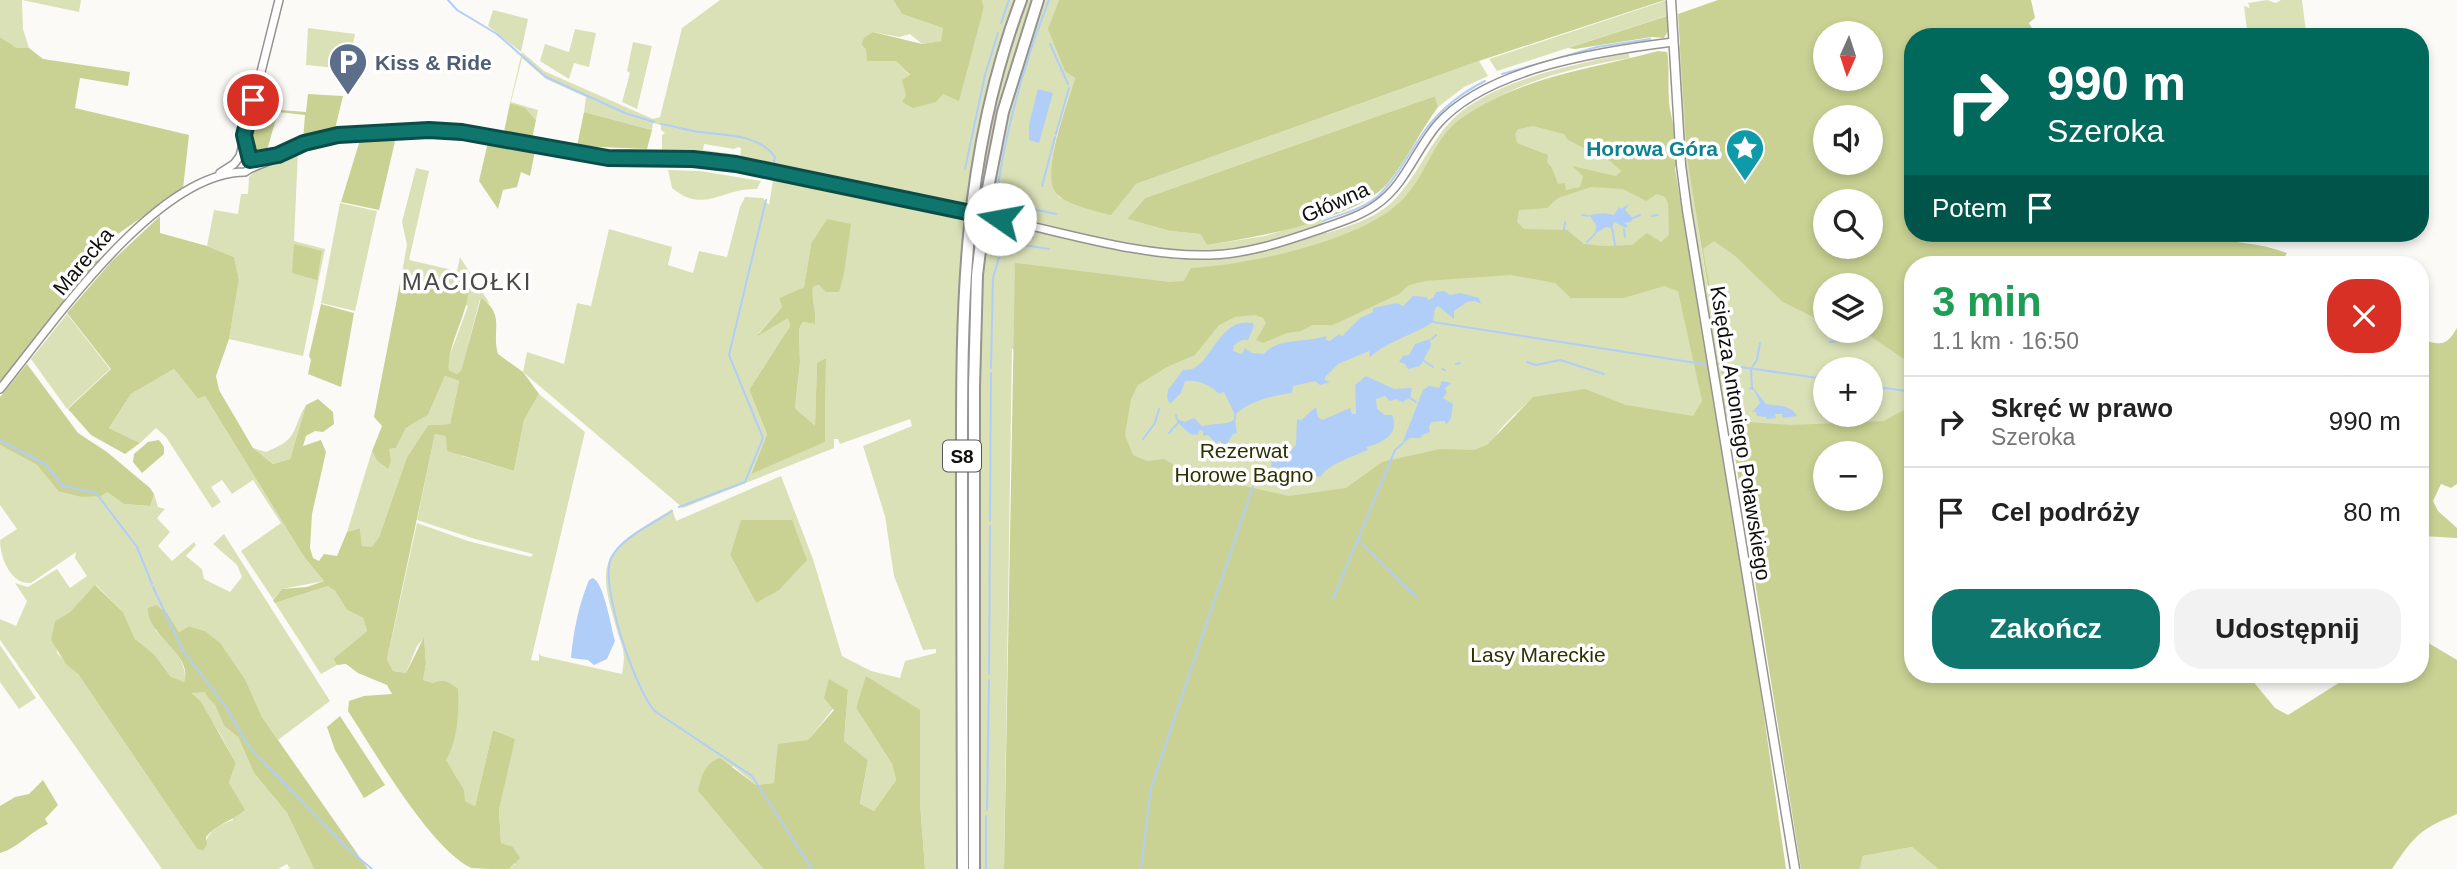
<!DOCTYPE html>
<html lang="pl">
<meta charset="utf-8">
<style>
:root{--surface:#fff;--page:#f2f2f2;--text:#222;--muted:#767676;--line:#e0e0e0;--accent:#0f766e}
body{margin:0;font-family:Helvetica,sans-serif;background:var(--page);color:var(--text);height:100vh;display:flex;flex-direction:column;font-size:26px;white-space:nowrap}
*{box-sizing:border-box;margin:0}
p{font-size:23px;color:var(--muted)}
.icon{flex:none;width:38px;height:38px;fill:none;stroke:currentColor;stroke-width:2;stroke-linecap:round;stroke-linejoin:round}
.map{position:relative;flex:1;overflow:hidden}
.panel{position:absolute;left:1904px;top:256px;width:525px;height:427px;display:flex;flex-direction:column;background:var(--surface);border-radius:28px;box-shadow:0 4px 10px #0003}
.panel>*{flex:none}
.top-card{position:absolute;left:1904px;top:28px;width:525px;height:214px;border-radius:28px;box-shadow:0 4px 10px #0003;background:#00695c;color:#fff;overflow:hidden}
.needle{width:46px;rotate:183deg}
.fabs{position:absolute;left:1813px;top:21px;display:grid;gap:14px}
.fabs a{display:grid;place-items:center;width:70px;height:70px;border-radius:50%;background:var(--surface);box-shadow:0 4px 10px #0003;font-size:35px}
.pin{position:absolute;display:grid;place-items:center;width:60px;height:60px;color:#fff;margin:-30px;border:4px solid #fff;border-radius:50%;box-shadow:0 2px 7px #0007}
.me{position:absolute;width:77px;margin:-38px;rotate:282deg;stroke-linejoin:round;filter:drop-shadow(0 0 5px #0008)}
.turn{display:flex;align-items:center;gap:24px;height:147px;padding:0 28px;font-size:32px}
.turn .icon{width:91px;height:91px;stroke-width:2.5}
.turn b{display:block;font-size:49px;line-height:60px}
.then{display:flex;align-items:center;height:66px;padding:0 28px;background:#0003;gap:14px;font-size:26px}
.round{display:grid;place-items:center;flex:none;width:74px;height:74px;border-radius:28px;background:var(--page)}
.head{display:flex;align-items:center;justify-content:space-between;height:119px;padding:0 28px}
h1{font-size:42px;font-weight:800;line-height:52px;color:#1e9e55}
.cta{display:flex;gap:14px;margin-top:auto;padding:14px 28px}
.cta a{flex:1;height:80px;border-radius:28px;background:var(--accent);color:#fff;font-size:28px;font-weight:800;line-height:80px;text-align:center}
.cta a+a{background:var(--page);color:var(--text)}
ul{padding:0;list-style:none}
li{display:flex;align-items:center;gap:21px;height:91px;padding:0 28px;border-top:2px solid var(--line)}
li div{flex:1}
li b{display:block;font-size:26px}
li em{font-style:normal}
.map>svg:first-child{display:block}
</style>
<div class="map">
<svg width="2457" height="869" viewBox="0 0 2457 869">
<rect width="100%" height="100%" fill="#fcfaf7"/>
<g fill="#dbe1b7" fill-rule="evenodd">
<polygon points="0,0 81,0 79,12 22,0 23,29 29,48 17,48 0,37"/>
<path d="M720 0H893L902 14 944 28 941 41 922 44 910 34 899 37 873 32 861 46 896 61 910 76 958 100 984 7 982 0H1059L1049 29 1075 78C1067 106 1037 175 1060 198L1136 184 1479 61 1488 76 1464 87 1438 107 1435 96 1145 198 1127 219 1170 231 1200 234 1207 245 1265 236 1321 218 1325 229C1343 222 1363 216 1380 206 1412 187 1423 143 1449 117 1489 77 1570 62 1624 52 1572 63 1491 78 1451 117 1423 144 1413 186 1379 208 1363 219 1344 224 1326 231L1327 233C1355 224 1383 216 1401 192 1423 166 1434 133 1462 111 1504 78 1577 64 1628 53L1630 58C1582 66 1529 78 1488 103L1663 159 1705 420 1527 403C1510 419 1494 432 1486 454L1315 647 1012 348 1004 869H925L920 802 867 676 856 708 892 764 896 780 874 811 860 805 868 760 844 741 848 690 774 783 756 785 733 766 698 791 763 869H509L515 864 501 843 499 810 514 739 493 730 475 806 464 801 456 776 449 769 446 760 433 683 423 680 426 664 424 638 417 646 406 673 393 671 387 659 417 523 468 541 531 557 533 554 475 539 417 520 435 434 446 435 462 456 514 471 524 420 539 394 585 432 531 660 539 661V653L541 656 622 674C627 646 621 648 615 623 611 609 605 589 606 575 607 542 649 525 672 509L676 521 781 476 813 559 842 656 871 671 900 678 905 661 936 653V649L923 650 894 576 885 516 863 446 912 426 910 419 840 444 838 439H834V448L683 508 523 372 527 352 564 364 577 303 591 306 609 229 672 247 668 265 693 273 699 251 727 257 740 207 745 197 763 198 769 205 775 169 740 161 741 148 738 147 734 149 704 144 703 150 731 154V159L668 154 662 150V135L665 133 661 130V125L653 123 652 130 584 112 586 97 546 79 522 58 511 102 538 110 536 120 524 108 510 103 522 52 544 71 653 119 660 117 682 28ZM811 244 819 285 813 287C811 300 817 311 815 324L803 322 799 329 800 363 795 408 815 427 817 364 826 358 825 442 751 473 767 434 749 390 790 326 788 317 758 334 782 307 779 298 804 287ZM792 520 756 603 730 555 741 521Z"/>
<polygon points="1667,0 1668,31 1666,16 1497,71 1489,59"/>
<polygon points="2267,0 2276,3 2281,0 2302,0 2306,32 2278,37 2248,37 2244,6 2250,8 2248,3"/>
<polygon points="493,10 528,19 521,52 488,26"/>
<polygon points="308,28 355,34 348,69 306,65"/>
<polygon points="575,29 596,33 589,67 574,63 569,79 540,61 545,44 569,52"/>
<polygon points="633,42 652,46 637,109 622,102 630,73 627,71"/>
<path d="M1681 43C1685 171 1709 297 1730 419L1725 416 1690 205 1684 151 1678 47Z"/>
<polygon points="298,151 294,241 325,249 303,356 229,339 239,280 234,257 207,246 214,210 238,214 241,194 248,194 249,177 256,170"/>
<polygon points="416,168 429,171 409,260 457,271 460,257 490,304 480,299 461,372 457,374 449,370 448,360 468,306 401,278 407,245 402,222"/>
<path d="M668 170 700 171 761 181 757 189C723 187 704 215 672 188Z"/>
<polygon points="340,203 377,211 355,311 321,303"/>
<path d="M1713 240 1825 291V331H1871L1913 339V415L1853 439 1733 421 1702 249ZM1825 369H1871V415H1825Z"/>
<polygon points="67,314 110,369 67,409 31,359"/>
<polygon points="174,369 198,399 205,396 304,557 324,581 282,589 273,599 241,551 281,523 253,480 232,494 222,480 211,487 221,502 212,508 166,437 156,428 140,443 109,428 131,394"/>
<polygon points="445,376 459,381 450,424 428,425 407,457 379,537 372,548 362,546 360,528 347,532 372,451 377,461 388,469 389,449 396,448 406,428 428,415"/>
<path d="M306 405 290 459 273 464 253 448 266 452C274 448 286 444 291 436 297 428 298 417 306 405Z"/>
<path d="M0 445 37 465 58 491 107 492 124 504 149 506 154 494 158 507 165 509 157 518 170 532 158 546 172 561 194 542 196 545 186 556 202 569 204 579 230 592 242 577 237 565 213 544 224 534 330 701 278 740 262 717 246 681 205 631 189 626 179 632 168 614 155 630C168 642 190 663 184 683L171 677 154 654 135 639 123 612 96 585 70 612 55 621 57 653 78 674 197 849 203 851C207 832 215 827 233 820L229 783 236 763 220 734 192 692H206L207 697 215 705 224 726 238 737 254 773 287 813 314 869H290L287 864 278 869H162L0 640V619L16 626 27 601 15 583 28 587 57 569 70 588 87 576 75 558 76 552 31 583C10 585 0 556 0 540L17 529 0 505Z"/>
<polygon points="328,586 335,591 347,610 363,618 367,631 333,659 337,665 321,674 275,603"/>
<polygon points="0,645 36,698 19,709 0,682"/>
<polygon points="1912,847 1938,869 1860,869 1863,856"/>
</g>
<g fill="#c9d293" fill-rule="evenodd">
<polygon points="893,0 982,0 984,7 959,101 943,94 936,102 913,108 902,102 906,95 902,80 910,75 896,61 867,61 866,49 861,45 864,38 873,32 922,44 941,41 943,28 902,14"/>
<path d="M1059 0H1665L1479 61 1136 184 1111 215C1098 212 1064 204 1056 193 1040 173 1068 103 1075 78L1065 71 1048 29Z"/>
<path d="M1718 0H2031L2035 18 2029 23 2033 30 2031 37H1913V233H2197C2226 244 2257 241 2287 253L2280 264H1913V365L1870 336 1841 331H1871V285H1825V323L1783 302 1735 256 1714 241 1703 249 1733 421 1791 425 1884 421 1913 405V674H2247L2275 708 2288 715 2353 674H2420V638L2457 660V814C2419 830 2415 835 2392 869H1938L1912 847 1863 856 1860 869H1801L1687 157 1678 14ZM1825 33H1871V79H1825ZM1825 117H1871V163H1825ZM1825 201H1871V247H1825ZM1825 453H1871V499H1825Z"/>
<polygon points="1667,16 1668,31 1664,38 1652,37 1575,49 1568,48"/>
<polygon points="0,37 17,48 29,48 43,59 130,72 128,86 80,78 75,108 189,135 183,189 109,240 95,267 0,385"/>
<path d="M1658 51 1667 52 1668 57C1669 72 1668 87 1669 102 1671 122 1682 148 1675 168L1759 681 1786 869H1004L1015 263 1169 282 1184 281 1191 268C1247 265 1365 241 1404 198 1427 174 1434 136 1463 117 1529 74 1585 71 1658 51ZM1533 126 1564 134 1568 140 1610 161 1621 171 1616 176 1572 166 1583 176 1580 187 1566 190 1565 183 1558 184 1552 168 1547 162 1548 155 1517 143 1515 134 1518 129ZM1591 187 1623 189 1646 201 1657 194 1665 197 1668 203 1669 235 1661 242 1647 233 1632 245 1605 246 1584 244 1567 230 1524 229 1517 222 1519 210 1547 208 1558 198ZM1511 275 1555 283 1571 298H1624L1664 286 1678 291 1702 401 1693 416 1626 405 1585 389 1533 397 1487 445 1474 450 1440 449 1382 462 1346 488 1289 496 1188 473 1164 459 1147 461 1133 455 1125 435 1131 399 1138 385 1167 367 1195 355 1219 325 1235 317 1255 315 1263 318 1266 323 1256 340 1263 343 1287 333 1301 331 1312 325H1333L1399 294 1409 285 1425 281Z"/>
<polygon points="308,94 343,96 335,129 303,140 305,115 278,112 267,150 261,153 253,150 249,140 254,108 306,112"/>
<path d="M1435 96 1438 107C1420 131 1407 160 1388 183 1356 220 1254 238 1207 245L1200 234 1170 231 1127 219 1145 198Z"/>
<polygon points="510,103 525,108 536,120 532,139 504,132"/>
<polygon points="584,112 652,130 647,149 577,146"/>
<polygon points="396,137 379,210 341,202 360,140"/>
<polygon points="488,142 535,151 530,176 521,172 517,187 503,190 498,209 479,181"/>
<path d="M160 216V233L207 246 234 257 239 280 229 339 216 376 219 390 253 448 273 464 290 459 306 405 318 399 333 412 334 424 323 432 315 431 306 436 303 446 321 440 326 452 312 514 310 548 313 558 319 561 324 554 337 556 347 532 360 528 362 546 372 547 379 537 407 457 428 425 450 424 459 381 445 376 428 415 406 428 396 448 389 449 391 461 388 469 377 461 372 451 382 426 374 417 401 278 469 287C468 314 446 348 449 370L457 374 461 371 481 298C506 315 491 330 498 354L523 372 539 394 524 420 514 471 447 451 446 436 435 434 387 659 393 671 406 673 424 637 426 664 423 680 433 683C444 679 448 681 458 689 459 712 458 740 446 760L464 790 465 801 475 806 493 730 515 739 499 810 501 843 513 847 520 858 509 869C499 869 481 869 471 868 430 848 374 751 348 711L349 701 364 696 392 694 387 685 358 673 346 664 337 665 333 659 367 631 363 618 347 610 335 591 328 586 275 603 273 600 282 589 307 587 324 581 304 557 205 396 198 399 174 369 131 394 109 428 140 443 125 454 91 435 68 409 111 369 67 313 111 262Z"/>
<path d="M827 219 851 224 844 273 839 292H826L819 285 813 287C811 300 817 311 815 324L803 322 799 329 800 363 795 408 815 426 817 363 826 358 825 442 751 474 767 434 749 390 790 326 788 318 756 337 782 307 779 298 804 287 811 244Z"/>
<polygon points="294,244 322,251 317,280 292,273"/>
<polygon points="321,304 354,313 341,387 308,374 311,360 309,356"/>
<path d="M2457 328V484L2451 488 2441 484 2433 501 2438 511 2457 528V538L2422 536 2420 543V340C2442 344 2445 348 2457 328Z"/>
<polygon points="27,364 78,433 107,452 150,488 154,494 150,506 124,504 107,492 101,496 82,497 58,491 37,465 0,445 0,397"/>
<polygon points="159,440 164,447 164,454 142,473 133,462 134,454 148,442"/>
<polygon points="741,520 792,520 807,560 779,590 756,603 730,555"/>
<path d="M95 585 123 612 135 639 154 654 171 677 184 682C194 654 146 635 148 608L156 605 168 614 179 632 189 626 205 631 220 643 246 681 262 717 368 869H314L287 813 254 773 238 737 224 726 215 705 207 697 205 692 192 693 201 702 236 763 229 783 245 810C232 821 217 824 206 837L207 844 203 851 197 849 78 674 66 664 51 640 55 621 70 612Z"/>
<path d="M866 676 920 710V802L925 869H763L698 791C701 777 705 762 720 758L756 785 774 783 778 744 808 740 834 710 824 698 829 679 848 690 844 741 868 760 860 804 874 811 896 780 892 764 856 708Z"/>
<polygon points="340,716 385,785 364,798 335,750 327,727"/>
<path d="M43 780 58 805 45 819 48 824C30 832 18 848 0 853V806L15 797 29 794Z"/>
</g>
<g fill="#b1cef8">
<polygon points="1038,89 1053,93 1039,143 1029,140 1029,124"/>
<polygon points="1629,204 1625,210 1633,218 1631,222 1624,223 1628,226 1626,228 1614,222 1612,228 1606,227 1595,234 1596,225 1589,215 1605,213 1614,215 1619,207 1621,209"/>
<path d="M1444 291 1450 295 1461 293 1479 298 1481 304 1475 301 1467 302 1454 311V319L1438 306 1435 308 1433 322C1416 334 1388 341 1370 357L1369 351 1338 364 1325 377V380L1330 382 1320 385 1315 381 1293 386 1292 393C1272 396 1249 401 1235 415L1224 392 1219 394C1212 386 1198 379 1185 381L1181 393 1170 404 1167 398 1168 390 1183 370C1212 373 1215 316 1253 323L1254 326 1248 340H1242L1234 345 1233 351 1242 354 1245 348 1252 353 1264 354C1277 337 1308 343 1326 336V340L1330 341 1339 334 1342 336 1360 318 1373 312V308L1397 303 1403 306 1413 296 1427 297 1428 300 1433 298 1436 292Z"/>
<polygon points="1430,339 1431,346 1420,366 1408,369 1405,364 1399,362 1403,356 1409,355 1415,344"/>
<path d="M1366 376 1394 389 1412 388 1410 398 1402 402 1396 399 1390 401 1385 396 1376 399 1377 409 1385 415H1392C1401 434 1381 444 1366 447L1368 450C1357 455 1325 465 1321 477L1309 474 1302 477 1300 472 1296 474 1290 467 1271 468 1272 457H1284L1296 445 1297 419 1301 420 1316 407 1318 417 1322 420 1350 408 1352 414H1356L1355 385Z"/>
<polygon points="1442,381 1451,383 1445,388 1447,393 1443,398 1453,404 1451,418 1446,425 1445,421 1432,422 1429,426 1430,432 1422,435 1421,438 1410,438 1402,444 1423,390 1429,386 1439,388"/>
<path d="M1752 386 1766 404C1777 406 1792 405 1797 416L1783 418 1782 414H1775L1776 418 1767 419 1766 417 1757 416 1756 412H1752L1760 403 1754 390 1748 389Z"/>
<path d="M1194 418 1202 426C1213 423 1225 426 1235 419L1237 433 1233 434 1225 447 1220 441 1216 443 1208 435 1203 436V431L1200 430 1197 435 1190 434 1177 422V419L1185 422Z"/>
<path d="M593 578C604 583 611 627 615 641L607 659 594 665 588 660 571 658C573 632 579 604 589 580Z"/>
</g>
<g fill="none" stroke-linecap="round" stroke-linejoin="round">
<g stroke="#b1cef8" stroke-width="2">
<polyline points="448,0 457,10 497,34 546,77 625,113 654,122"/>
<polyline points="1001,23 1009,0"/>
<polyline points="2033,37 2034,34"/>
<polyline points="1050,44 1068,84"/>
<polyline points="1502,74 1597,47 1650,39"/>
<path d="M661 124C674 126 686 130 699 132 724 135 759 134 775 157L774 163"/>
<polyline points="1056,134 1069,88"/>
<polyline points="965,169 985,75 998,33"/>
<polyline points="1042,186 1055,137"/>
<polyline points="999,202 1056,214"/>
<path d="M994 215C1002 142 1022 69 1049 0"/>
<polyline points="1582,215 1588,216"/>
<polyline points="1652,216 1658,215"/>
<polyline points="1633,218 1640,215"/>
<path d="M1323 221C1341 214 1363 209 1378 196 1398 177 1410 151 1426 129 1442 108 1461 93 1485 81"/>
<polyline points="1612,228 1615,245"/>
<polyline points="1624,229 1625,237"/>
<polyline points="1564,230 1565,222"/>
<polyline points="992,234 993,221"/>
<polyline points="1005,242 1049,249"/>
<polyline points="1587,242 1595,234"/>
<polyline points="1433,322 1709,365"/>
<polyline points="1432,339 1436,335"/>
<polyline points="1830,342 1846,340"/>
<polyline points="1424,361 1433,367"/>
<polyline points="1527,362 1536,365 1560,360 1604,374"/>
<polyline points="1456,364 1460,363"/>
<polyline points="1719,364 1825,379"/>
<polyline points="991,368 993,278 1004,241 994,240"/>
<polyline points="1442,369 1445,370"/>
<polyline points="1752,386 1751,369 1757,360 1760,343"/>
<polyline points="1871,386 1913,392"/>
<polyline points="1410,398 1416,402"/>
<polyline points="1176,415 1177,419"/>
<polyline points="1235,419 1235,415"/>
<polyline points="1169,433 1178,423"/>
<polyline points="1143,439 1155,423 1159,409"/>
<polyline points="0,440 45,464 63,486 96,493 137,547 152,584"/>
<polyline points="679,507 745,482 763,438 729,355 766,200"/>
<path d="M672 511C653 524 622 537 611 558 599 583 636 694 656 712L752 776 812 869"/>
<polyline points="990,521 991,373"/>
<polyline points="1358,540 1416,597"/>
<polyline points="153,587 183,651 224,704 250,748 347,848 372,869"/>
<polyline points="1333,599 1395,450 1402,444"/>
<polyline points="989,674 990,526"/>
<polyline points="987,810 989,680"/>
<polyline points="986,869 986,816"/>
<polyline points="1141,869 1151,788 1255,480 1271,468"/>
</g>
<g stroke="#969391" stroke-width="10">
<g id="tertiary">
<polyline points="244,139 247,157"/>
<polyline points="250,160 267,157"/>
<polyline points="220,173 234,164 240,156 279,0"/>
<path d="M1000 219C1067 233 1142 257 1210 255 1247 254 1283 242 1318 230 1337 223 1359 217 1376 205 1405 185 1415 151 1437 125 1486 68 1602 51 1673 42"/>
<path d="M0 389C53 324 156 172 245 172 253 166 260 165 269 161 382 101 483 143 599 157 640 161 681 157 721 162 799 171 877 193 954 209"/>
</g>
</g>
<g stroke="#969391" stroke-width="11">
<polyline id="secondary" points="1671,0 1681,165 1687,210 1795,869"/>
</g>
<g stroke="#969391" stroke-width="14">
<g id="motorway">
<path d="M963 869C963 747 963 625 962 503 962 327 958 167 1021 0"/>
<polyline points="974,869 974,387 977,275 987,193 1003,112 1038,0"/>
</g>
</g>
<use href="#tertiary" stroke="#fff" stroke-width="7"/>
<use href="#secondary" stroke="#fff" stroke-width="8"/>
<use href="#motorway" stroke="#fff" stroke-width="10"/>
<g stroke="#969391" stroke-width="10" stroke-linecap="butt">
<polyline id="tertiary-bridge" points="954,209 1000,219"/>
</g>
<use href="#tertiary-bridge" stroke="#fff" stroke-width="7"/>
</g>
<g fill="none" stroke-linecap="round" stroke-linejoin="round">
<g stroke="#0a4d48" stroke-width="18">
<polyline id="route" points="253,100 244,135 250,160 278,155 304,143 338,135 429,130 462,132 608,158 693,159 736,164 1000,219"/>
</g>
<use href="#route" stroke="#0f766e" stroke-width="12"/>
</g>
<defs>
<g id="parking-pin" transform="scale(2.0125)"><path d="M0 17L-7.5 6A9.5 9.5 0 1 1 7.5 6Z" fill="#5c6f8a" stroke="#fff"/><path d="M-3.5-5.5H1a3.5 3.5 0 0 1 0 7H-1V5.5H-3.5ZM-1-3.4V-.6H.8a1.4 1.4 0 0 0 0-2.8Z" fill="#fff"/></g>
<g id="sight-pin" transform="scale(2.0125)"><path d="M0 17L-7.5 6A9.5 9.5 0 1 1 7.5 6Z" fill="#0f9aa8" stroke="#fff"/><path d="M0-6L1.8-2.2L6-1.7L2.9 1.2L3.7 5.4L0 3.3L-3.7 5.4L-2.9 1.2L-6-1.7L-1.8-2.2Z" fill="#fff"/></g>
</defs>
<g fill-rule="evenodd">
<use href="#parking-pin" x="348" y="62"/>
<use href="#sight-pin" x="1745" y="148"/>
</g>
<g text-anchor="middle" dominant-baseline="central" stroke-width="7" stroke-linejoin="round" paint-order="stroke">
<rect fill="#fff" stroke="#575656" stroke-width="2" x="943" y="440.5" width="38" height="31" rx="5"/>
<g font-size="19" font-weight="bold" fill="#0f0e0d">
<text x="962" y="456">S8</text>
</g>
<g font-size="21" font-weight="bold" fill="#4e5e75" stroke="#fff" text-anchor="start">
<text x="375" y="62">Kiss &amp; Ride</text>
</g>
<g font-size="21" font-weight="bold" fill="#0d838f" stroke="#fff" text-anchor="end">
<text x="1718" y="148">Horowa Góra</text>
</g>
<g font-size="21" fill="#0f0e0d" stroke="#fff">
<text transform="translate(1335 202) rotate(-24)">Główna</text>
<text transform="translate(83 261) rotate(-50)">Marecka</text>
<text transform="translate(1741 433) rotate(81)">Księdza Antoniego Poławskiego</text>
</g>
<g font-size="21" fill="#2d3100" stroke="#fff">
<text x="1244" y="450">Rezerwat<tspan x="1244" dy="24">Horowe Bagno</tspan></text>
<text x="1538" y="654">Lasy Mareckie</text>
</g>
<g font-size="24" letter-spacing="2" fill="#4a4846" stroke="#fff">
<text x="467" y="281">MACIOŁKI</text>
</g>
</g>
</svg>
<div class="fabs">
<a><svg class="needle" viewBox="-14 -14 28 28"><path d="M0-13l5 13h-10z" fill="#e53935"/><path d="M0 13l5-13h-10z" fill="#767676"/></svg></a>
<a><svg class="icon" aria-label="sound" viewBox="0 0 24 24"><path d="M4 9h4l5-4v14l-5-4H4zM17 9q2 3 0 6"/></svg></a>
<a><svg class="icon" aria-label="search" viewBox="0 0 24 24"><circle cx="10" cy="10" r="6"/><path d="M15 15l6 6"/></svg></a>
<a><svg class="icon" aria-label="layers" viewBox="0 0 24 24"><path d="M12 4l9 5-9 5-9-5zM3 14l9 5 9-5"/></svg></a>
<a>+</a>
<a>−</a>
</div>
<div class="pin" style="left:253px;top:100px;background:#d93025"><svg class="icon" aria-label="arrive" viewBox="0 0 24 24"><path d="M6 21V4h12l-3 4 3 4H6"/></svg></div>
<svg class="me" style="left:1000px;top:219px" viewBox="-20 -20 40 40"><circle r="19" fill="#fff"/><path d="M0-13L10 11 0 6-10 11z" fill="#0f766e"/></svg>
<div class="top-card">
<div class="turn"><svg class="icon" aria-label="right" viewBox="0 0 24 24"><path d="M7 20v-9h11M14 6l5 5-5 5"/></svg><div><b>990 m</b>Szeroka</div></div>
<div class="then">Potem<svg class="icon" aria-label="arrive" viewBox="0 0 24 24"><path d="M6 21V4h12l-3 4 3 4H6"/></svg></div>
</div>
<section class="panel">
<div class="head"><div><h1>3 min</h1><p>1.1 km · 16:50</p></div><a class="round" style="background:#d93025;color:#fff"><svg class="icon" aria-label="close" viewBox="0 0 24 24"><path d="M6 6l12 12M18 6L6 18"/></svg></a></div>
<ul>
<li><svg class="icon" aria-label="right" viewBox="0 0 24 24"><path d="M7 20v-9h11M14 6l5 5-5 5"/></svg><div><b>Skręć w prawo</b><p>Szeroka</p></div><em>990 m</em></li>
<li><svg class="icon" aria-label="arrive" viewBox="0 0 24 24"><path d="M6 21V4h12l-3 4 3 4H6"/></svg><div><b>Cel podróży</b></div><em>80 m</em></li>
</ul>
<div class="cta"><a>Zakończ</a><a>Udostępnij</a></div>
</section>
</div>
